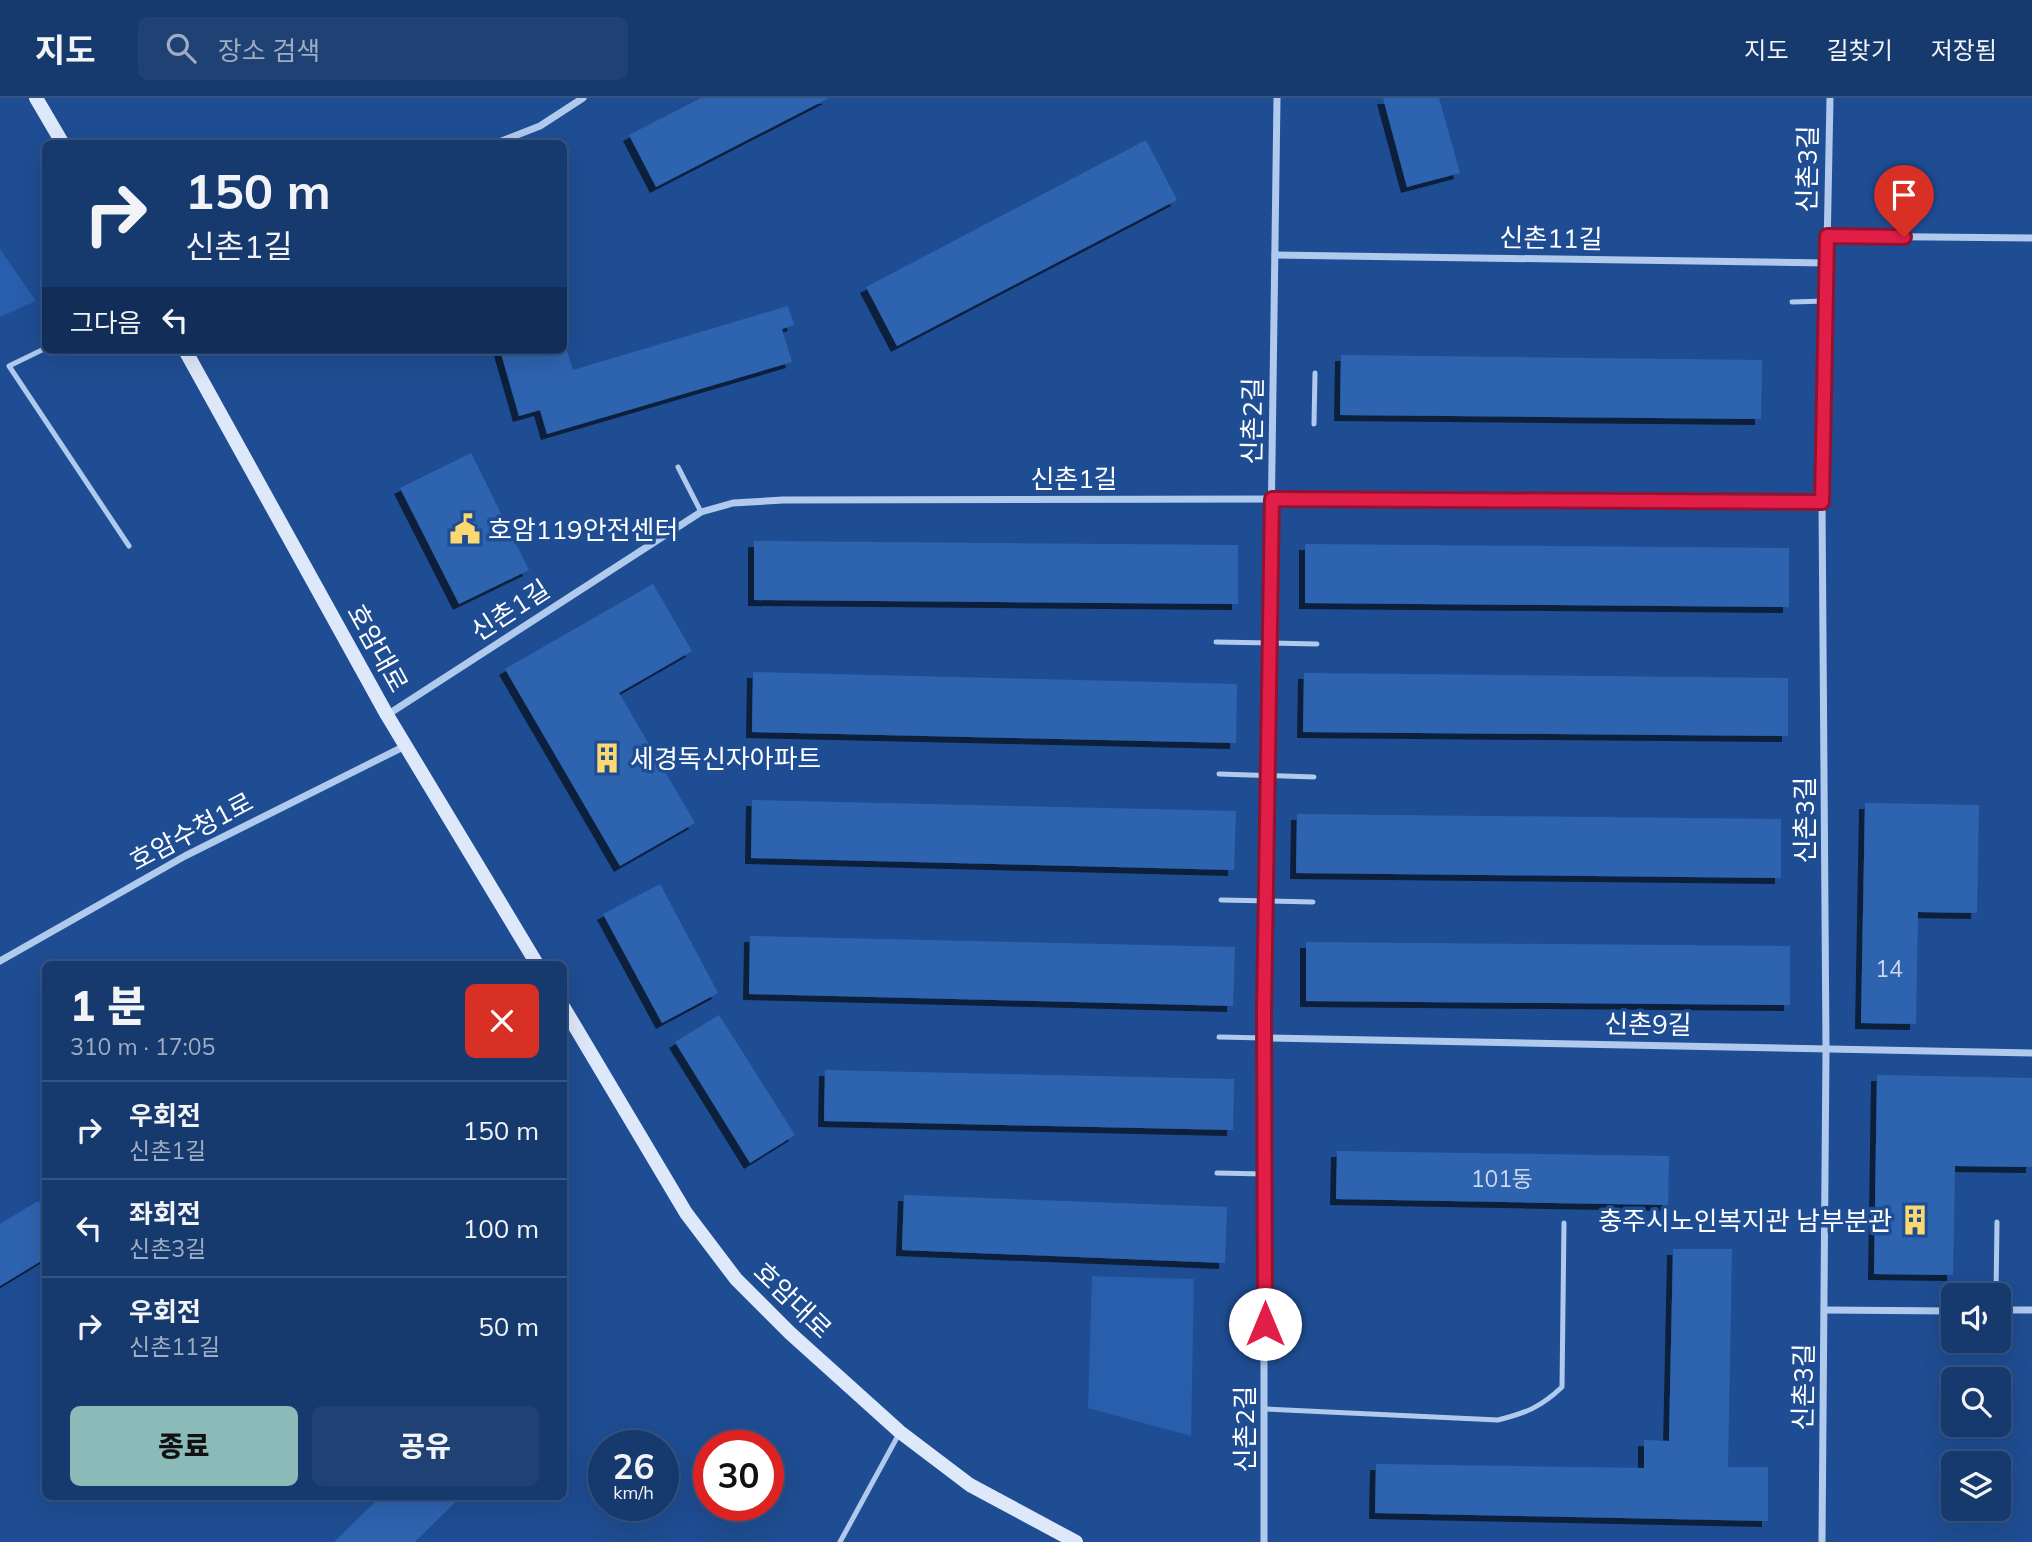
<!DOCTYPE html>
<html lang="ko">
<meta charset="utf-8">
<style>
:root{--surface:#173a6e;--page:#204173;--text:#f1f3f6;--muted:#9eadc2;--line:#365481;--accent:#8bbbb9}
body{margin:0;font-family:Mulish,"Noto Sans KR",sans-serif;background:var(--page);color:var(--text);height:100vh;display:flex;flex-direction:column;font-size:26px;white-space:nowrap}
*{box-sizing:border-box;margin:0}
p{font-size:23px;color:var(--muted)}
.icon{flex:none;width:38px;height:38px;fill:none;stroke:currentColor;stroke-width:2;stroke-linecap:round;stroke-linejoin:round}
.map{position:relative;flex:1;overflow:hidden}
.side{position:absolute;left:42px;top:863px;width:525px;height:539px;display:flex;flex-direction:column;background:var(--surface);border-radius:10px;box-shadow:0 7px 28px #0002,0 0 0 2px var(--line)}
.side>*{flex:none}
.guide{position:absolute;left:42px;top:42px;width:525px;height:214px;border-radius:10px;box-shadow:0 7px 28px #0002,0 0 0 2px var(--line);background:#173a6e;color:var(--text);overflow:hidden}
.controls{position:absolute;left:1941px;top:1185px;display:grid;gap:14px}
.controls a{display:grid;place-items:center;width:70px;height:70px;border-radius:10px;background:var(--surface);box-shadow:0 7px 28px #0002,0 0 0 2px var(--line);font-size:35px}
.speed{position:absolute;left:588px;top:1332px;display:flex;gap:14px;font-size:35px;font-weight:700;text-align:center}
.speed>*{display:grid;place-content:center;width:91px;height:91px;border-radius:50%;background:var(--surface);box-shadow:0 7px 28px #0002,0 0 0 2px var(--line);line-height:1}
.speed small{font-size:18px;font-weight:400}
.speed .limit{border:10px solid #d22;background:#fff;color:#111}
.pin{position:absolute;display:grid;place-items:center;width:60px;height:60px;color:#fff;margin:-72px -30px;border-radius:50% 50% 50% 0;rotate:-45deg;box-shadow:0 0 7px #0007}
.pin .icon{rotate:45deg}
.me{position:absolute;width:77px;margin:-38px;rotate:0deg;stroke-linejoin:round;filter:drop-shadow(0 0 5px #0008)}
.turn{display:flex;align-items:center;gap:24px;height:147px;padding:0 28px;font-size:32px}
.turn .icon{width:91px;height:91px;stroke-width:2.5}
.turn b{display:block;font-size:49px;line-height:60px}
.then{display:flex;align-items:center;height:66px;padding:0 28px;background:#0003;gap:14px;font-size:26px}
.round{display:grid;place-items:center;flex:none;width:74px;height:74px;border-radius:10px;background:var(--page)}
.overview{display:flex;align-items:center;justify-content:space-between;height:119px;padding:0 28px}
h1{font-size:42px;font-weight:800;line-height:52px}
.primary-button{display:flex;gap:14px;margin-top:auto;padding:14px 28px}
.primary-button a{flex:1;height:80px;border-radius:10px;background:var(--accent);color:#111;font-size:28px;font-weight:800;line-height:80px;text-align:center}
.primary-button a+a{background:var(--page);color:var(--text)}
ul{padding:0;list-style:none}
li{display:flex;align-items:center;gap:21px;height:98px;padding:0 28px;border-top:2px solid var(--line)}
li div{flex:1}
li b{display:block;font-size:26px}
li em{font-style:normal}
header{display:flex;align-items:center;gap:42px;box-sizing:border-box;height:98px;padding:0 35px;background:var(--surface);border-bottom:2px solid var(--line)}
header strong{font-size:33px}
nav{display:flex;gap:38px;margin-inline-start:auto;font-size:24px}
.search{width:490px;height:63px;background:var(--page);display:flex;align-items:center;gap:18px;box-sizing:border-box;padding:0 24px;border-radius:10px;color:var(--muted);font-size:26px}
.map>svg:first-child{display:block}
</style>
<header>
<strong>지도</strong>
<div class="search"><svg class="icon" aria-label="search" viewBox="0 0 24 24"><circle cx="10" cy="10" r="6"/><path d="M15 15l6 6"/></svg>장소 검색</div>
<nav><a>지도</a><a>길찾기</a><a>저장됨</a></nav>
</header>
<div class="map">
<svg width="2032" height="1444" viewBox="0 0 2032 1444">
<defs>
<filter id="shadow"><feDropShadow dx="-6" dy="6" stdDeviation="0" flood-color="#0009"/></filter>
</defs>
<rect width="100%" height="100%" fill="#1f4d93"/>
<g fill="#285eab">
<polygon points="0,151 36,203 0,219"/>
<polygon points="1092,1178 1194,1181 1191,1338 1088,1310"/>
</g>
<g fill="#2e63b0" filter="url(#shadow)">
<polygon points="701,0 829,0 656,89 629,37"/>
<polygon points="1383,0 1439,0 1460,75 1407,89"/>
<polygon points="1146,42 1177,102 897,248 866,189"/>
<polygon points="788,208 794,227 782,231 792,264 547,336 540,312 519,318 500,252 564,252 564,243 573,272"/>
<polygon points="1341,257 1762,262 1761,321 1340,317"/>
<polygon points="471,355 529,472 459,506 400,390"/>
<polygon points="754,443 1238,447 1238,506 754,502"/>
<polygon points="1305,446 1789,450 1789,509 1305,505"/>
<polygon points="653,486 692,553 619,595 695,725 620,768 505,571"/>
<polygon points="753,574 1237,586 1236,645 752,634"/>
<polygon points="1304,575 1788,580 1788,638 1303,634"/>
<polygon points="752,702 1236,713 1234,772 751,760"/>
<polygon points="1865,705 1979,707 1977,815 1918,814 1916,926 1861,925"/>
<polygon points="1297,716 1781,721 1781,780 1296,775"/>
<polygon points="660,786 718,895 662,925 603,816"/>
<polygon points="750,838 1235,849 1233,908 749,896"/>
<polygon points="1306,844 1790,848 1790,907 1306,903"/>
<polygon points="719,917 795,1037 750,1065 675,944"/>
<polygon points="825,972 1234,981 1233,1032 824,1023"/>
<polygon points="1877,977 2032,980 2032,1069 1955,1068 1953,1177 1874,1176"/>
<polygon points="1337,1053 1669,1058 1668,1107 1336,1101"/>
<polygon points="904,1097 1227,1109 1225,1165 902,1152"/>
<polygon points="38,1103 46,1115 46,1160 0,1188 0,1126"/>
<polygon points="1673,1151 1732,1151 1728,1369 1768,1369 1768,1423 1375,1415 1376,1366 1644,1370 1644,1342 1669,1343"/>
<polygon points="381,1398 462,1398 415,1444 334,1444"/>
</g>
<g fill="none" stroke-linecap="round" stroke-linejoin="round">
<g stroke="#b0caee" stroke-width="5">
<polyline points="1792,204 1826,203"/>
<polyline points="46,250 9,268 129,448"/>
<polyline points="1314,326 1315,275"/>
<polyline points="678,369 701,414"/>
<polyline points="1216,544 1317,546"/>
<polyline points="1219,676 1314,679"/>
<polyline points="1221,802 1313,804"/>
<polyline points="1219,939 1264,940"/>
<polyline points="1217,1075 1264,1076"/>
<polyline points="1996,1197 1997,1124"/>
<polyline points="1963,1254 1963,1242"/>
<path d="M1265 1311 1498 1322C1526 1315 1541 1309 1562 1289L1564 1125"/>
<polyline points="840,1444 900,1334"/>
</g>
<g stroke="#b0caee" stroke-width="7">
<polyline points="494,46 540,28 583,0"/>
<polyline points="1827,138 2032,140"/>
<polyline points="1275,157 1826,165"/>
<polyline points="387,617 701,414 733,405 783,402 1272,401 1822,404"/>
<polyline points="0,863 185,758 405,648"/>
<polyline points="1264,940 2032,955"/>
<polyline points="1825,1212 1953,1213"/>
<polyline points="1998,1212 2032,1212"/>
<polyline points="1264,1444 1264,940 1277,0"/>
<polyline points="1822,1444 1826,951 1822,404 1830,0"/>
</g>
<g stroke="#dde9fa" stroke-width="14">
<polyline points="36,0 63,46"/>
<polyline points="185,252 387,617 537,866"/>
<polyline points="564,910 686,1115 736,1181 790,1235 900,1334 970,1387 1076,1444"/>
</g>
</g>
<g fill="none" stroke-linecap="round" stroke-linejoin="round">
<g stroke="#92132f" stroke-width="18">
<polyline id="route" points="1265,1226 1264,913 1272,401 1822,404 1827,138 1904,139"/>
</g>
<use href="#route" stroke="#e11d48" stroke-width="12"/>
</g>
<defs>
<g id="civic-bare" transform="scale(2.415)"><path d="M-.6-6.5H3V-4.5H.6V-3L4-1V1h2V6H-6V1h2V-1L-.6-3ZM-1.2 2.5V6h2.4V2.5Z" fill="#fcd970" stroke="#1f4d93" stroke-width="2.5" paint-order="stroke"/></g>
<g id="building-bare" transform="scale(2.415)"><path d="M-4-6H4V6H1V3H-1V6H-4ZM-2.5-4.3h1.7v1.8h-1.7ZM.8-4.3h1.7v1.8H.8ZM-2.5-1h1.7V.8h-1.7ZM.8-1h1.7V.8H.8Z" fill="#fcd970" stroke="#1f4d93" stroke-width="2.5" paint-order="stroke"/></g>
</defs>
<g fill-rule="evenodd">
<use href="#civic-bare" x="465" y="431"/>
<use href="#building-bare" x="607" y="660"/>
<use href="#building-bare" x="1915" y="1122"/>
</g>
<g text-anchor="middle" dominant-baseline="central" stroke-width="7" stroke-linejoin="round" paint-order="stroke">
<g font-size="23" fill="#cbd8eb">
<text x="1889" y="870">14</text>
<text x="1502" y="1080">101동</text>
</g>
<g font-size="26" fill="#fff" stroke="#1f4d93">
<text transform="translate(1807 71) rotate(-89)">신촌3길</text>
<text transform="translate(1551 140) rotate(1)">신촌11길</text>
<text transform="translate(1252 323) rotate(-89)">신촌2길</text>
<text x="1074" y="380">신촌1길</text>
<text transform="translate(510 512) rotate(-33)">신촌1길</text>
<text transform="translate(378 550) rotate(61)">호암대로</text>
<text transform="translate(1804 722) rotate(-90)">신촌3길</text>
<text transform="translate(191 733) rotate(-28)">호암수청1로</text>
<text transform="translate(1648 926) rotate(1)">신촌9길</text>
<text transform="translate(793 1202) rotate(44)">호암대로</text>
<text transform="translate(1803 1289) rotate(-89)">신촌3길</text>
<text transform="translate(1244 1331) rotate(-90)">신촌2길</text>
</g>
<g font-size="26" fill="#fff" stroke="#1f4d93" text-anchor="start">
<text x="488" y="431">호암119안전센터</text>
<text x="630" y="660">세경독신자아파트</text>
<text x="1892" y="1122" text-anchor="end">충주시노인복지관 남부분관</text>
</g>
</g>
</svg>
<div class="controls">
<a><svg class="icon" aria-label="sound" viewBox="0 0 24 24"><path d="M4 9h4l5-4v14l-5-4H4zM17 9q2 3 0 6"/></svg></a>
<a><svg class="icon" aria-label="search" viewBox="0 0 24 24"><circle cx="10" cy="10" r="6"/><path d="M15 15l6 6"/></svg></a>
<a><svg class="icon" aria-label="layers" viewBox="0 0 24 24"><path d="M12 4l9 5-9 5-9-5zM3 14l9 5 9-5"/></svg></a>
</div>
<div class="speed"><div>26<small>km/h</small></div><div class="limit">30</div></div>
<div class="pin" style="left:1904px;top:139px;background:#d93025"><svg class="icon" aria-label="arrive" viewBox="0 0 24 24"><path d="M6 21V4h12l-3 4 3 4H6"/></svg></div>
<svg class="me" style="left:1265px;top:1226px" viewBox="-20 -20 40 40"><circle r="19" fill="#fff"/><path d="M0-13L10 11 0 6-10 11z" fill="#e11d48"/></svg>
<div class="guide">
<div class="turn"><svg class="icon" aria-label="right" viewBox="0 0 24 24"><path d="M7 20v-9h11M14 6l5 5-5 5"/></svg><div><b>150 m</b>신촌1길</div></div>
<div class="then">그다음<svg class="icon" aria-label="left" viewBox="0 0 24 24"><path d="M17 20v-9H6M10 6l-5 5 5 5"/></svg></div>
</div>
<section class="side">
<div class="overview"><div><h1>1 분</h1><p>310 m · 17:05</p></div><a class="round" style="background:#d93025;color:#fff"><svg class="icon" aria-label="close" viewBox="0 0 24 24"><path d="M6 6l12 12M18 6L6 18"/></svg></a></div>
<ul>
<li><svg class="icon" aria-label="right" viewBox="0 0 24 24"><path d="M7 20v-9h11M14 6l5 5-5 5"/></svg><div><b>우회전</b><p>신촌1길</p></div><em>150 m</em></li>
<li><svg class="icon" aria-label="left" viewBox="0 0 24 24"><path d="M17 20v-9H6M10 6l-5 5 5 5"/></svg><div><b>좌회전</b><p>신촌3길</p></div><em>100 m</em></li>
<li><svg class="icon" aria-label="right" viewBox="0 0 24 24"><path d="M7 20v-9h11M14 6l5 5-5 5"/></svg><div><b>우회전</b><p>신촌11길</p></div><em>50 m</em></li>
</ul>
<div class="primary-button"><a>종료</a><a>공유</a></div>
</section>
</div>
